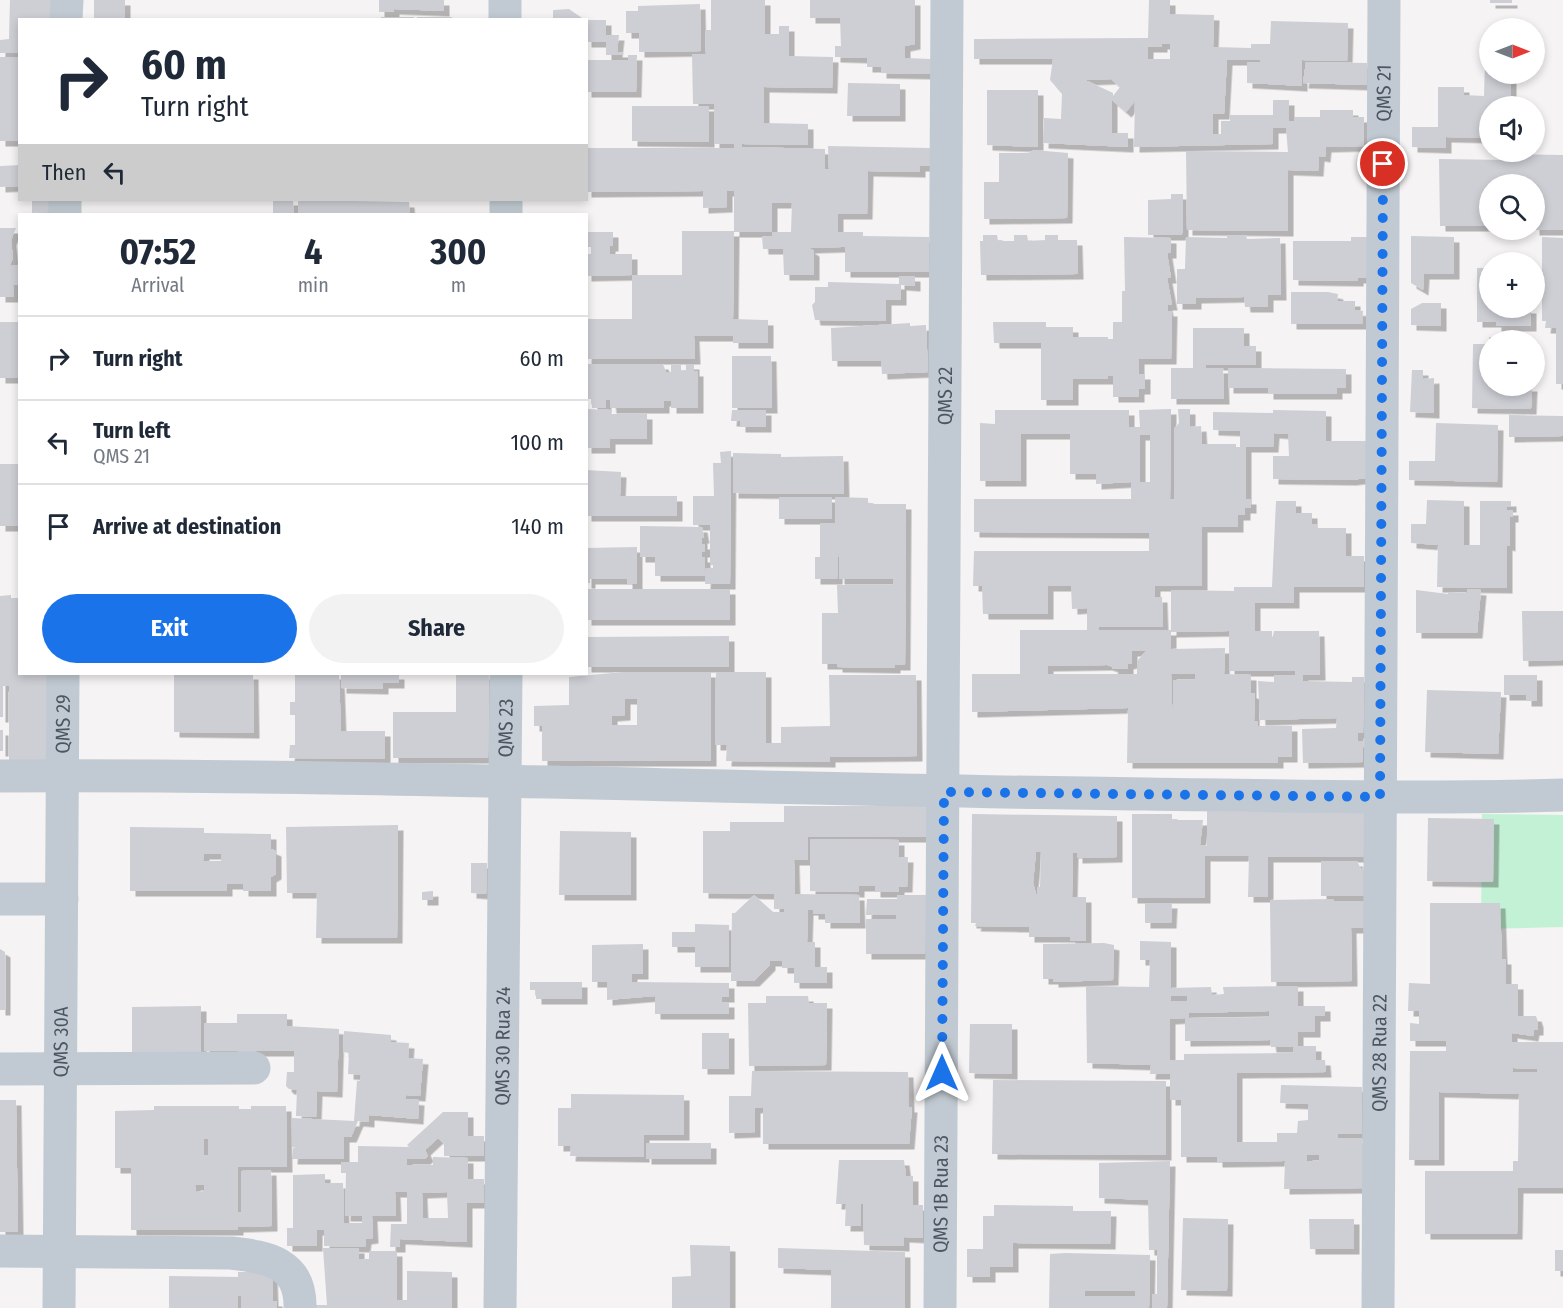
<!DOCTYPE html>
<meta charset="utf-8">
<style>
:root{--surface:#fff;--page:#f2f2f3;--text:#1f2937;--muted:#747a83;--line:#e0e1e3;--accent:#1a73e8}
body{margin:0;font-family:"Fira Sans Condensed",sans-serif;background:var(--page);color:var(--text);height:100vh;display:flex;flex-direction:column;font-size:22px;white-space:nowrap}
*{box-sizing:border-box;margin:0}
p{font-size:20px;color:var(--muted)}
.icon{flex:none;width:33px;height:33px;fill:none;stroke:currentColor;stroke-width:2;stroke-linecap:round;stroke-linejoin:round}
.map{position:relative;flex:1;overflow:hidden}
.panel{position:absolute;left:18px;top:213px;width:570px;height:462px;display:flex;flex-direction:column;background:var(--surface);border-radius:0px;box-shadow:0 3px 9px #0003}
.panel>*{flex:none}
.banner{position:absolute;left:18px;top:18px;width:570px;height:183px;border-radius:0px;box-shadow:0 3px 9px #0003;background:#fff;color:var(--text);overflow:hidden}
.needle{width:39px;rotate:90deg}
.fabs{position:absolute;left:1479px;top:18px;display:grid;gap:12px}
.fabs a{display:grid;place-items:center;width:66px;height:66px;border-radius:50%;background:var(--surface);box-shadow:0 3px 9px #0003;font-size:30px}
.pin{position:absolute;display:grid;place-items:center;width:51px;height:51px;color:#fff;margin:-26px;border:3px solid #fff;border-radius:50%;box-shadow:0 2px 6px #0007}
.me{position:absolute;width:66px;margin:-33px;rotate:0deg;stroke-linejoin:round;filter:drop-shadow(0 0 4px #0008)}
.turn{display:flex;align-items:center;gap:21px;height:126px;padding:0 24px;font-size:27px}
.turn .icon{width:78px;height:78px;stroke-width:2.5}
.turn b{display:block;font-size:42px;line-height:51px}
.then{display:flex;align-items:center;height:57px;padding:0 24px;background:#0003;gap:12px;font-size:22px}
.eta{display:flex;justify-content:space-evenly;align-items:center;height:102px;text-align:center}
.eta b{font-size:36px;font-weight:700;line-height:42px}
.cta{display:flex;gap:12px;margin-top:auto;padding:12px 24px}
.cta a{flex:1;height:69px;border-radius:36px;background:var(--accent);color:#fff;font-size:24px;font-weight:700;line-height:69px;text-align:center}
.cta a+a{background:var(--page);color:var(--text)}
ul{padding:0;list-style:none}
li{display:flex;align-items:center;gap:18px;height:84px;padding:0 24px;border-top:2px solid var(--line)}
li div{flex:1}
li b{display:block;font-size:22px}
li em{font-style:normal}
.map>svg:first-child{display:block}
</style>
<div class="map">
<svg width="1563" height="1308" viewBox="0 0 1563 1308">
<defs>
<filter id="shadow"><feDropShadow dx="5.5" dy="5.5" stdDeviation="0" flood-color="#0004"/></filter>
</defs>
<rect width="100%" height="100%" fill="#f5f3f3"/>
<polygon fill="#c3f1d5" points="1482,814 1563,815 1563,927 1481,929"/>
<g fill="#cdcfd5" fill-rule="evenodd" filter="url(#shadow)">
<polygon points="10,0 51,0 51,20 20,20 20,53 0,53 0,40 9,39"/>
<rect x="94" y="0" width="31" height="20"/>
<polygon points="379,0 444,0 444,11 394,9 394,12 379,12"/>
<polygon points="711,0 765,0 765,34 779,34 779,26 789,26 789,56 833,57 832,88 764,87 764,123 808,124 808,145 742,144 742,147 825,149 825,169 829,169 828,146 930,148 930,166 920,166 920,172 868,171 867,214 838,214 838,232 863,232 863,236 929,237 929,272 845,272 845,247 841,247 809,248 814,251 814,275 784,275 783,249 763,249 762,236 772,236 772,232 791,232 792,203 772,203 772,232 734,232 733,319 768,320 768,343 733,343 733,336 694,336 695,359 586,359 588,319 632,319 632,275 682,275 682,231 734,231 734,191 727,191 727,207 703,208 703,191 586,192 586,148 734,148 734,144 714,144 714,104 693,104 692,54 706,54 705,30 711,30"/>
<polygon points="810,0 915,0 915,44 905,46 905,58 931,59 931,74 881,73 881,67 867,67 867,58 835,57 835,46 841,46 840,18 810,18"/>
<path d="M1149 0H1170V14L1214 15 1213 47 1251 48V44H1270L1271 21 1348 23 1347 61 1302 60V86L1247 83V62H1260V60H1227L1224 114H1213V134H1221V121H1230V115H1273V100H1289V121H1294V117H1320V110H1353V117H1364V146L1326 147 1325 157 1319 156 1318 171 1288 170V231L1187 230 1186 151 1288 152 1286 128H1273V144L1134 147 1135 101 1126 112 1112 100V133H1128V147L1043 143 1044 118 1061 119 1062 94 1050 80 1053 59H974V39L1148 38ZM1162 44H1170V59H1148V47H1162ZM1111 79 1120 87 1113 96V93L1085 80Z"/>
<rect x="1490" y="0" width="22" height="3"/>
<polygon points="700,4 701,51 639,52 639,33 626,33 626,11 638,11 638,6"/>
<polygon points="569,9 585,20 553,20 553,10"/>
<rect x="381" y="17" width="33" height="3"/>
<rect x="417" y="17" width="35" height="3"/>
<polygon points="586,20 606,20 606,35 619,35 617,52 623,52 623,55 606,55 606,42 586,42"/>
<polygon points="628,55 637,55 636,92 586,92 586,60 628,60"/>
<rect x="0" y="57" width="20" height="84"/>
<polygon points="1306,62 1367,63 1367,85 1303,83"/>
<polygon points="1485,62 1490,62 1490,74 1511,74 1511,106 1490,106 1490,138 1446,137 1446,148 1412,147 1412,127 1438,127 1438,87 1464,87 1464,95 1484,96"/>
<polygon points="848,83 900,84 900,116 847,116"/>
<polygon points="987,90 1038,90 1038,147 987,145"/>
<polygon points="632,106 709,106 709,142 632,141"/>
<polygon points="1034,150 1068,153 1067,218 984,219 984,182 999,182 999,153 1028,153"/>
<polygon points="1510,154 1563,155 1563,230 1534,230 1534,184 1490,184 1490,226 1440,226 1439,159 1509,160"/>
<polygon points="20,165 20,186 0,187 0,166"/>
<polygon points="1171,194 1183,194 1183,232 1181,235 1148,235 1148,200 1171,199"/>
<polygon points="32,200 49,200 49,212 32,213"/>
<polygon points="273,200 293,200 294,214 273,214"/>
<polygon points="298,200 409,202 410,214 298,214"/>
<polygon points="0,228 16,228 11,240 13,258 10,265 20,265 20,285 13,285 14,297 0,297"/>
<polygon points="586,232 613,232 613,246 610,246 610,254 632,254 632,275 586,276 586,254 591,254 591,247 586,247"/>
<polygon points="983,235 997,235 998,241 1014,241 1014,235 1027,235 1028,241 1045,240 1045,235 1058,235 1058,240 1077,240 1078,274 981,275 980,241 983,241"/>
<polygon points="1227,235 1246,235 1247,239 1280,238 1281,295 1268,295 1268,307 1245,307 1244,297 1196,298 1196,304 1177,304 1177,269 1185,269 1186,237 1227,238"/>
<polygon points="1411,236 1454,237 1454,274 1424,274 1423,290 1411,283"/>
<polygon points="1124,237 1171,238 1171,253 1167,253 1171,278 1167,278 1172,305 1167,305 1168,311 1172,311 1171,359 1139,359 1139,374 1145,374 1145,389 1139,389 1139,397 1113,397 1113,376 1108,376 1108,379 1073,379 1073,400 1041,400 1041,343 994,343 993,322 1046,322 1046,327 1073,327 1073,337 1108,337 1108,339 1113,339 1113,322 1122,322 1122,291 1125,291"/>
<polygon points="1351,237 1367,237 1367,278 1358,278 1358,281 1293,280 1293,241 1351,241"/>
<polygon points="1542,237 1563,238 1563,384 1556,384 1556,328 1545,328 1546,321 1542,321"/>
<polygon points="1477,268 1490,268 1490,308 1531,308 1531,326 1496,326 1496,322 1477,322"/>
<polygon points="899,276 915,276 915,286 901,285 901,300 886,300 886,321 815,320 812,305 815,302 815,287 828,287 828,282 899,284"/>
<polygon points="1291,292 1328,292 1338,294 1337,301 1355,301 1355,310 1363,311 1362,324 1291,324"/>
<polygon points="1422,303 1441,303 1441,326 1411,325 1411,309"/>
<rect x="0" y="322" width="20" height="56"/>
<polygon points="910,323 910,326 926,325 928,372 882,374 881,361 832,361 831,328"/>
<polygon points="1193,328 1244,328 1244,346 1256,346 1256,365 1206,365 1206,368 1223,368 1224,399 1171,399 1171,368 1193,368"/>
<rect x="1489" y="337" width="43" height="3"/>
<polygon points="1473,344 1490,344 1490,386 1532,386 1531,409 1472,408"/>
<polygon points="732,356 771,356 772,408 732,408"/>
<polygon points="586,364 663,364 666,372 671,372 671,365 681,365 681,371 686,371 686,364 694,364 694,371 698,371 698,408 671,408 671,401 664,401 664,408 611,408 610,399 606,400 606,408 592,408 592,399 586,399"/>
<polygon points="1228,368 1346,369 1346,388 1337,388 1337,394 1268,394 1268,388 1228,388"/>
<polygon points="1412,370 1423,370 1423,379 1434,378 1434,413 1410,412"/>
<polygon points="587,409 611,410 611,414 647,414 647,439 610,439 610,448 586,448"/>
<path d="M1171 409 1170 499H1174V429L1179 423 1178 409H1190V427L1201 426 1202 444H1236V447H1240V431L1213 430V412L1273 413V410L1326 411V441H1367V478L1351 480 1273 479V456H1289L1288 434 1274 433 1273 447H1246V499H1251V508H1245V515H1238V527H1202V586H1155V597H1162L1163 627H1099V630H1171V649L1225 648 1224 674 1251 675V693H1255L1254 721H1258V726H1292V757H1278V763H1127L1128 708 972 712V674H1020V630H1087V608L1072 609 1071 586H1048V614H983L982 586H973L974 551H1149V533L974 532V499H1131V482L1096 484V474H1070V434H1021V481H980V423L995 424V410H1129V427H1140L1139 410ZM1140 435H1150V482H1140ZM1132 651H1146L1137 661V674H1048V666L1107 665 1113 667 1112 669H1128V664L1132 663ZM1171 674H1195V680H1173V731Z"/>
<polygon points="732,410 766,410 766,427 740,427 740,421 731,421"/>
<polygon points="1509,415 1563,416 1563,436 1509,437"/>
<polygon points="1436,423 1498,425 1497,482 1409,480 1409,461 1435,461"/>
<polygon points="731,451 730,584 705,584 706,568 713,568 713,565 710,565 710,525 693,525 693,496 714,496 713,463 721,463 720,452"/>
<polygon points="733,453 781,454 781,457 843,456 844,494 733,493"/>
<rect x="0" y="464" width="20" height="62"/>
<polygon points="586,470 621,472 620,496 677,496 677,516 586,516"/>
<rect x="779" y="497" width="53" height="22"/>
<polygon points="835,497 868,498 868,504 906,504 905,665 895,665 895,668 837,667 837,664 822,664 822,613 838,613 837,585 893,585 893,579 839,579 839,537 837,579 815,579 815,557 820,557 820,523 835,523"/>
<polygon points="1427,500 1464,501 1464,545 1480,545 1480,501 1511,501 1511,507 1507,507 1507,510 1513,510 1513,517 1510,517 1510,546 1507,545 1507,588 1437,587 1438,545 1411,543 1411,524 1426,524"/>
<polygon points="1276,501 1296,501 1296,513 1312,513 1312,524 1317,524 1317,528 1346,528 1346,556 1364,556 1364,587 1294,587 1294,603 1255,603 1255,631 1272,631 1272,641 1274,631 1319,631 1320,675 1303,675 1303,681 1352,682 1352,677 1364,677 1363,733 1358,733 1358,742 1363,741 1363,762 1303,763 1302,729 1336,728 1337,718 1260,720 1258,681 1274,682 1274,675 1295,675 1295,671 1229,671 1229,631 1171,632 1171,590 1234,591 1234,587 1272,587"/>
<polygon points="640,526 702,527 704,538 702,538 702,544 705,544 705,552 702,552 702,557 705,557 705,576 655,576 655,557 640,557"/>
<polygon points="637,547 637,584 627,584 627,579 590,579 590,583 586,583 586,548"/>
<rect x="586" y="589" width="144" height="31"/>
<polygon points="1467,589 1481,590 1477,633 1416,633 1416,590 1448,594 1448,592 1467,593"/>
<polygon points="11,595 11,598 20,598 20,674 49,674 48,761 9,761 9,686 3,686 3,717 0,717 0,596"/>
<polygon points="1522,611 1563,611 1563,660 1523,661"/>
<polygon points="729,636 729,667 586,667 586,637"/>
<path d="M624 672H711V761H542V726H534V706L569 705V677ZM625 699H637V725H612V716L625 715Z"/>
<polygon points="716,672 766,672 766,743 781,743 781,727 830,726 829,675 916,675 917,756 830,757 830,762 726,761 727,745 715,745"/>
<polygon points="174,674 253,674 254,733 174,732"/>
<polygon points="295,674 339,674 341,731 385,731 385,759 289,758 290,745 295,745 295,715 290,715 290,702 295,702"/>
<polygon points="341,674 399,674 399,683 383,683 383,689 341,688"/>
<polygon points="456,674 489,674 488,758 393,758 393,712 456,712"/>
<polygon points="1504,675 1537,675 1537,701 1526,701 1526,695 1504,695"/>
<polygon points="1427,690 1501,692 1498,754 1425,752"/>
<rect x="0" y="730" width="3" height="21"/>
<polygon points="784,806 927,806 927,837 808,837 808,860 794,860 795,894 859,895 860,923 825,923 825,914 813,914 813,910 808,910 807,942 815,942 815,967 827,967 827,983 794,983 794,968 782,968 782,961 770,961 770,965 754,981 731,981 732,913 735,913 754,895 773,912 784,912 784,909 774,909 774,894 703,893 703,831 730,831 730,822 784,822"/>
<polygon points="1207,811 1365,812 1365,857 1268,857 1268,897 1248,897 1249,856 1205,856 1205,898 1132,898 1132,814 1172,814 1172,820 1203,820 1200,845 1207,846"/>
<path d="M972 814 1117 816V857L1077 858V853H1073L1072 897H1086V941H1070V937H1029V927L975 926 976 923H971ZM1036 852H1041L1040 887H1037V897L1033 883Z"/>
<polygon points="1428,818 1494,819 1493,882 1427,881"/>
<polygon points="398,825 397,938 316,938 317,893 287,893 286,827"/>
<path d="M130 827 204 828V833L271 834V849L276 851V874L271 877V891H243V884H227V891H130ZM204 854H222L221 861H203Z"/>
<polygon points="560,831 631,832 631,895 559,895"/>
<polygon points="810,839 899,840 899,857 908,857 907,887 899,887 899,892 875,892 875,886 859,886 859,892 810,891"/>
<polygon points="1321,861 1357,861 1361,869 1367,868 1367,896 1321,896"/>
<polygon points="471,863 487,863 486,894 471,893"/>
<polygon points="433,891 433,900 422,900 422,892"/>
<polygon points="897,895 926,895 925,954 866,954 866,919 896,919 896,915 866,915 867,899 897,899"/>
<polygon points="1333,899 1334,901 1367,901 1367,928 1351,928 1352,981 1271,982 1270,900"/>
<polygon points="1145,903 1172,903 1171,923 1145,923"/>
<path d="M1430 903H1500L1502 959H1506V984H1518V1016H1536L1538 1022V1030H1534L1533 1036 1512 1033V1042H1563V1188H1518L1517 1234H1425V1171H1513V1161H1518L1519 1094 1439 1092V1160H1409L1410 1051H1446V1041H1410V1023L1419 1024V1011H1408L1409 983 1430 984ZM1513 1068 1537 1069V1072H1512Z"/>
<polygon points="695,924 729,925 729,967 695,967 695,947 672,947 672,932 695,932"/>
<path d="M1140 941 1171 942V988L1211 987 1212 995 1224 994 1223 987 1298 986V1006H1325V1016H1315V1032H1298V1046H1316V1060H1325L1326 1072 1237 1073V1142H1277V1133H1297L1298 1121 1308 1120V1104L1280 1103 1281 1085 1362 1087V1134H1338V1138H1362L1364 1188 1284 1189 1285 1161 1217 1162V1157H1181V1100H1170V1074H1150L1151 1065 1087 1063 1086 986 1149 987 1150 960H1140ZM1171 996H1187V1001H1171ZM1269 1011V1017L1189 1018V1013ZM1185 1018V1041L1270 1040 1271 1047H1293V1053L1184 1054V1060H1170V1019ZM1307 1155H1319V1161H1307Z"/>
<polygon points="1104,943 1114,945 1113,980 1053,982 1053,979 1043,979 1043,944"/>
<polygon points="643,944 643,974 632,974 632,982 729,983 729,997 722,997 722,1002 729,1002 729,1014 655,1014 655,996 607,1000 607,982 592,982 592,945"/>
<polygon points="0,949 5,952 5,1010 0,1010"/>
<polygon points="530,982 582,982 582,999 536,999 536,990 530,990"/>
<polygon points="766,996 808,996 809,1003 827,1003 826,1065 749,1066 748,1003 766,1003"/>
<polygon points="201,1006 201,1064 132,1064 132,1007"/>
<polygon points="237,1014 287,1014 287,1026 339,1029 337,1092 317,1091 316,1117 296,1116 297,1090 289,1089 286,1086 287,1072 294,1072 294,1051 256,1051 256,1062 238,1061 238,1051 204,1051 204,1023 237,1023"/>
<polygon points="970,1024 1012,1024 1012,1074 969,1073"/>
<polygon points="344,1031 391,1035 391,1042 409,1043 408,1058 423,1059 420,1096 406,1095 405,1099 419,1100 418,1119 369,1115 369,1122 358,1121 351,1137 344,1137 344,1159 292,1159 293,1148 296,1148 292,1147 292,1118 354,1121 357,1081 360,1081 361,1075 348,1074 349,1053 343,1052"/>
<rect x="702" y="1033" width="27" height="36"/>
<polygon points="752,1071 908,1072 909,1107 912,1107 909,1144 763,1144 763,1107 755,1108 755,1132 729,1133 729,1096 751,1096"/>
<polygon points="993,1080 1166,1081 1166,1155 992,1154"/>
<polygon points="571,1094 684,1095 684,1135 644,1135 644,1157 570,1156 571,1146 558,1146 558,1108 571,1108"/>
<polygon points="0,1100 16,1100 18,1232 0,1232"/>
<path d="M154 1106H239V1109H251V1106H286L287 1167H238V1212H241V1171L271 1170 272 1226 238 1227V1230H131V1168H115V1111L154 1110ZM204 1139H208V1155H204ZM195 1185H204V1191L196 1192Z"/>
<path d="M443 1112H468V1136H484V1156H444V1144L438 1138 425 1150 428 1156 425 1159H407V1165H433V1157L468 1158V1179H484V1203H467V1242L400 1239V1247H390L391 1224H407V1192H395L396 1216H372L373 1238 366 1239 365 1247 324 1246V1230H317V1246H287V1228H293V1175L325 1174V1183H343L344 1223H362V1216H345L346 1173H341V1162H358V1146L409 1147 407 1145ZM447 1192 448 1218H423L422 1193Z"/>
<rect x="646" y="1143" width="65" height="16"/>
<polygon points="839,1160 904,1160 906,1176 913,1176 913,1205 923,1205 923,1238 904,1237 904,1246 864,1245 863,1204 861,1204 861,1226 845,1226 846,1204 836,1204"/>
<polygon points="1170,1161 1167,1308 1152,1308 1152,1294 1157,1294 1157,1250 1149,1250 1148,1200 1099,1198 1099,1163"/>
<polygon points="994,1205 1073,1206 1073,1211 1111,1211 1110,1244 1013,1243 1013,1267 990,1267 990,1277 967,1277 967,1249 983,1249 983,1216 994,1216"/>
<polygon points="1183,1218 1228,1219 1227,1291 1181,1290"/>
<polygon points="1309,1219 1354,1219 1354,1249 1310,1249"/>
<polygon points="690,1245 730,1246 730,1308 672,1308 672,1277 691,1276"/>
<polygon points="323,1248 359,1248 359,1259 369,1259 369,1251 397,1251 397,1300 407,1300 407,1271 452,1272 452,1308 315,1308 315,1305 327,1305"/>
<polygon points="778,1248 905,1252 905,1308 831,1308 831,1270 778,1268"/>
<rect x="1555" y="1250" width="8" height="21"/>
<path d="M1065 1253 1150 1255 1149 1308H1049L1050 1254ZM1085 1291H1135V1296H1085Z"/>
<polygon points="238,1272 272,1272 273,1301 277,1301 277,1308 241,1308 241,1296 238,1296 238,1308 169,1308 169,1276 238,1277"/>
</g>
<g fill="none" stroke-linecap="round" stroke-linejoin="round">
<g stroke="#c1cad2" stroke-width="33">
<polyline points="505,0 505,20"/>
<polyline points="66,20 67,0"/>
<polyline points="506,200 506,214"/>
<polyline points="65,214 65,200"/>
<path d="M0 776C382 774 765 790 1147 794 1286 796 1424 799 1563 795"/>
<polyline points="0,899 62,899"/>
<polyline points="0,1069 254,1068"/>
<path d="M0 1251 231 1253C268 1257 301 1263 300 1308"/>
<path id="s1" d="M59 1308 63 674"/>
<path id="s2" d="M500 1308 506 674"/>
<path id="s3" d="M940 1308 947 0"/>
<path id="s4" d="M1378 1308 1384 0"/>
</g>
</g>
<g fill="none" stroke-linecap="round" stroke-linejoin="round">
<polyline stroke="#1a73e8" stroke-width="10" stroke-dasharray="0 18" points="942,1073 944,792 1380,797 1383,164"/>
</g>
<g text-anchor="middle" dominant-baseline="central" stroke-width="4.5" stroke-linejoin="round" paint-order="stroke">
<g font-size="20" fill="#4a5661" stroke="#fff">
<text stroke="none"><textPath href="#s4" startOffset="1215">QMS 21</textPath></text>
<text stroke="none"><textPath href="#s3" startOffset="912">QMS 22</textPath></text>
<text stroke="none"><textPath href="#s1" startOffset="584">QMS 29</textPath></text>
<text stroke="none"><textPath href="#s2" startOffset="580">QMS 23</textPath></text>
<text stroke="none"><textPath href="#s1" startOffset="266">QMS 30A</textPath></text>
<text stroke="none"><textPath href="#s2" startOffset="262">QMS 30 Rua 24</textPath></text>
<text stroke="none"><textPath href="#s4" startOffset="255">QMS 28 Rua 22</textPath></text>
<text stroke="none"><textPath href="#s3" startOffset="114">QMS 1B Rua 23</textPath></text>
</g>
</g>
</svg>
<div class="fabs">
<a><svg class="needle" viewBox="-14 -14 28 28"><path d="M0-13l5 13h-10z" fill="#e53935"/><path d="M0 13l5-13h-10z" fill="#747a83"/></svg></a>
<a><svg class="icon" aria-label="sound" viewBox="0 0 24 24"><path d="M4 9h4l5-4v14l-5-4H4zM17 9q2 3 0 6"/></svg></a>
<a><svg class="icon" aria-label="search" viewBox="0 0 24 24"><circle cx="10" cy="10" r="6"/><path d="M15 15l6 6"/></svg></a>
<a>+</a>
<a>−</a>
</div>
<div class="pin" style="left:1383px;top:164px;background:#d93025"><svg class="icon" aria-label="arrive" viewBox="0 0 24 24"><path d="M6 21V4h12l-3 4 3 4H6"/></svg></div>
<svg class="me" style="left:942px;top:1073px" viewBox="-20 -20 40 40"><path d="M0-17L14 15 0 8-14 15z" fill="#1a73e8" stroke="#fff" stroke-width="4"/></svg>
<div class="banner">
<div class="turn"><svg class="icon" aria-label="right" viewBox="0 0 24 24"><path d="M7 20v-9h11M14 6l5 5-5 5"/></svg><div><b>60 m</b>Turn right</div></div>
<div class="then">Then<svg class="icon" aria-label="left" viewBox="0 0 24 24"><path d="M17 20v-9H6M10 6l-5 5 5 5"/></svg></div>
</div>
<section class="panel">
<div class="eta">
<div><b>07:52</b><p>Arrival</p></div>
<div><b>4</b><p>min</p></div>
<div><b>300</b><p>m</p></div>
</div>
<ul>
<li><svg class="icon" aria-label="right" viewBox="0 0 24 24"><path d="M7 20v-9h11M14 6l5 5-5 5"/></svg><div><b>Turn right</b></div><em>60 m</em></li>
<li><svg class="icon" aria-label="left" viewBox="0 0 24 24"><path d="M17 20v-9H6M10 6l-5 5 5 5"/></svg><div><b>Turn left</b><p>QMS 21</p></div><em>100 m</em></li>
<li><svg class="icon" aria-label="arrive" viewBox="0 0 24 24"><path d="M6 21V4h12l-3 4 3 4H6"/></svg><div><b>Arrive at destination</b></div><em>140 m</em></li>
</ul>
<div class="cta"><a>Exit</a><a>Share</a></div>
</section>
</div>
